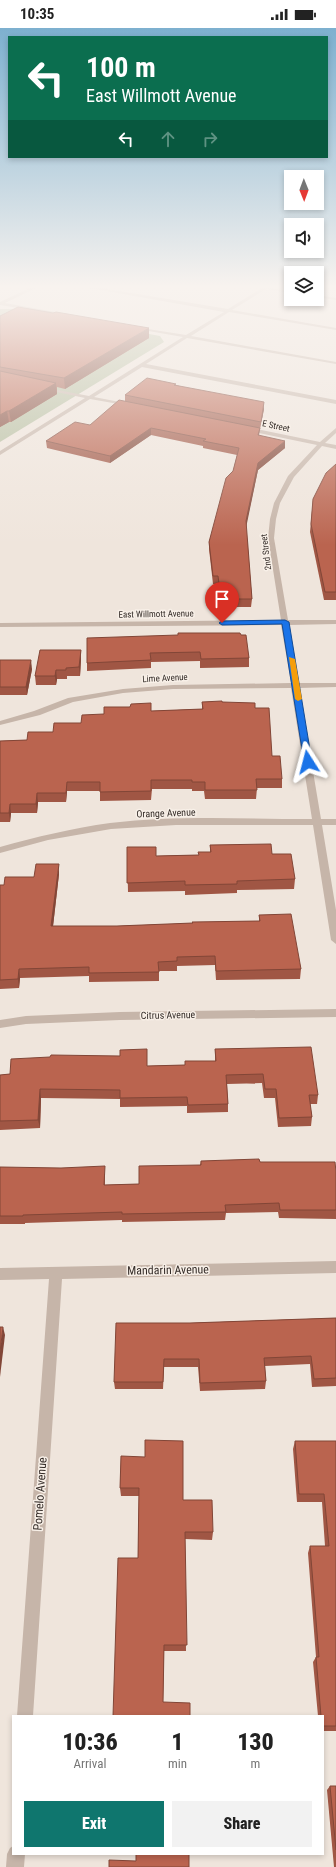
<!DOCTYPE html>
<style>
:root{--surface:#fff;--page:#f2f2f2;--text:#222;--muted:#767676;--accent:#0f766e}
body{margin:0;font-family:"Roboto Condensed",sans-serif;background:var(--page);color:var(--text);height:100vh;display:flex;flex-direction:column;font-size:15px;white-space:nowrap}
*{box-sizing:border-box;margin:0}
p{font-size:13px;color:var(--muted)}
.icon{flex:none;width:22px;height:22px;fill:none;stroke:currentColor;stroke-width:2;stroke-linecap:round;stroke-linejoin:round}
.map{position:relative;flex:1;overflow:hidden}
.panel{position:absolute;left:12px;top:1687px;width:312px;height:140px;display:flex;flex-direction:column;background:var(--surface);border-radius:0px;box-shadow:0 2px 6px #0003}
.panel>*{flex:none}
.banner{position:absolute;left:8px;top:8px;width:320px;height:122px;border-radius:0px;box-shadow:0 2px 6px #0003;background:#0b6e4f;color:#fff;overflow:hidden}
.needle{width:26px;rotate:179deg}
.fabs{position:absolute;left:284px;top:142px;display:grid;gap:8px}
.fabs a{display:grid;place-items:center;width:40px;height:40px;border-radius:0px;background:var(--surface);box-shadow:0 2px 6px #0003;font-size:20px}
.pin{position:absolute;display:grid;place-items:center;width:34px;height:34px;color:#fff;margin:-41px -17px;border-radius:50% 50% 50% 0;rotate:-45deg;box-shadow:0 0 4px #0007}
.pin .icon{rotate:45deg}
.me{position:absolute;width:44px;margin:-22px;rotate:351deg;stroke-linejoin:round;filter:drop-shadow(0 0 3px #0008)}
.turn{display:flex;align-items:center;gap:14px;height:84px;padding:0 12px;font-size:18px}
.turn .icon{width:52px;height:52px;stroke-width:2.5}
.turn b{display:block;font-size:28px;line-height:34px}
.lanes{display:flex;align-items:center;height:38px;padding:0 12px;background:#0003;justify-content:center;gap:20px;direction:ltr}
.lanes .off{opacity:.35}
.eta{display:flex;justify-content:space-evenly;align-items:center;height:68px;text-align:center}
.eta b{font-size:24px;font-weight:800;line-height:28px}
.primary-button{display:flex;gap:8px;margin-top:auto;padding:8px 12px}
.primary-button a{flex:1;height:46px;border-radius:0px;background:var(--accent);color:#fff;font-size:16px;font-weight:800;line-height:46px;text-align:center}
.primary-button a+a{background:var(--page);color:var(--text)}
.status{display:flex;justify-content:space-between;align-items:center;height:28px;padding:0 20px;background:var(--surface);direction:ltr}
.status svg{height:11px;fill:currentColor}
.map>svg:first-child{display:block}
</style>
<div class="status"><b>10:35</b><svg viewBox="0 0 49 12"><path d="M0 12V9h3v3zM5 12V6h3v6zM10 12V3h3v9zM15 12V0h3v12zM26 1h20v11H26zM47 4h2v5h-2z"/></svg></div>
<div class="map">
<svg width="336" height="1839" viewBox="0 0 336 1839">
<rect width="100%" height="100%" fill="#efe5dc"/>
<polygon fill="#b4bd9e" points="0,281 13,281 160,308 164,314 0,414"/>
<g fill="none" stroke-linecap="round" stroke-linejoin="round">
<g fill="#c6b5a9" fill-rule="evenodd">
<polygon points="32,259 38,259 5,275 66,286 68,288 0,277 0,274"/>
<polygon points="84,259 95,259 228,281 262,260 260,259 291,263 291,265 266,261 232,282 336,300 336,302 229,284 191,308 336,334 336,336 187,310 146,336 336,372 336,376 142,339 94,369 130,376 130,378 90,371 0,427 0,423 85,370 42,361 42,359 89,368 183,309 137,301 135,299 186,307 224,284"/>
<polygon points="317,267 336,270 336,272 317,269"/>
<path d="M246 399 320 414 336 400V405L325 415 336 417V421L322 418 294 449 280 475 276 491 274 510 288 592H336V596L289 597 298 655H336V659L299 660 321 791H336V797H322L336 882V916L331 912 313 797H176L111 801 48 812 0 825V819C36 809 73 800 110 795 177 787 245 791 312 791L291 660 173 661 123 665 73 674 40 687 0 697V693L34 683 68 670 123 661 173 657 291 655 281 597 0 599V595L281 592 268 510 270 491 274 475 288 448 317 417 244 402V400Z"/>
<polygon points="336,981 336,989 120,992 26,996 0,1000 0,992 26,988 120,984"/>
<polygon points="336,1233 336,1245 62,1251 33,1688 17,1688 49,1251 0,1252 0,1240"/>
<polygon points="13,1818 13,1826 25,1826 24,1839 6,1839 7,1826 10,1820"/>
</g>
</g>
<g fill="#a05644">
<polygon points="0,288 149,310 65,361 57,359 57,366 11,394 9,394 0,399"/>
<polygon points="176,357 264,381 260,401 260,400 259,408 285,420 258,442 246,497 252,571 251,579 221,579 217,556 213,556 209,521 209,514 233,443 237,427 203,420 203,418 151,407 110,435 47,420 46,413 90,397 125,373 125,367"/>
<polygon points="336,436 336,572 324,572 310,504 313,471"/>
<polygon points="241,607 249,630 249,639 200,640 200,633 151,634 151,640 87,643 87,635"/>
<polygon points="81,622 81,631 80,648 67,648 67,651 57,651 56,657 36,657 35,648"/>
<polygon points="0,632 32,641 27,667 0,667"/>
<polygon points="202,674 222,674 255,680 272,728 282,751 282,760 257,760 256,771 205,771 204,763 192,763 192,761 152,761 151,772 100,773 100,763 67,763 66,774 38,774 37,785 11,785 10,794 0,794 0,713 27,712 53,704 81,695 104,686 151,683 202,681"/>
<polygon points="210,817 272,826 295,851 294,861 237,862 237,865 185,867 185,863 128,864 127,819 156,828 198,827 210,824"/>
<polygon points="59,846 53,898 117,898 259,893 259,887 301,941 300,951 216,952 215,937 177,938 177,943 159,943 159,953 89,954 89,948 20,950 19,960 0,961 0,857 4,857 34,849"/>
<polygon points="215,1021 318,1067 317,1076 310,1076 312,1089 311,1098 278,1099 275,1070 264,1070 262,1055 227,1056 228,1076 228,1084 187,1085 187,1078 120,1079 120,1071 41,1070 40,1100 0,1102 0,1047 147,1038 185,1037 215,1033"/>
<polygon points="201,1133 260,1134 336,1144 336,1191 279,1190 278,1184 226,1185 225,1192 122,1194 122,1192 25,1195 25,1196 0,1196 0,1139 105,1146 105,1157 139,1156 200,1137"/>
<polygon points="336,1290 336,1358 312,1359 310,1336 265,1338 266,1353 265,1361 200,1363 198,1339 164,1339 163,1361 115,1361 114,1354 190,1295"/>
<polygon points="295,1413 336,1413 336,1703 323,1703 323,1688 318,1688 313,1634 316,1629 308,1525 310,1518 325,1518 322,1474 297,1474 293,1421"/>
<polygon points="121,1428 183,1472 213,1504 212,1512 185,1511 186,1623 164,1623 163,1674 113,1688 138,1530 139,1468 121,1468 120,1460"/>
<polygon points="330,1758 336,1758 336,1839 334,1839 327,1762"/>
</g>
<g fill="#824637">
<polygon points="149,300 149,310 65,361 64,350"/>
<polygon points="56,355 57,366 11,394 9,383"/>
<polygon points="264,374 264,381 260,401 261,394"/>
<polygon points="7,383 9,394 0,399 0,387"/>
<polygon points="151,400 151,407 110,435 110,428"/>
<polygon points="285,413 285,420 258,442 246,500 246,493 258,435"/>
<polygon points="81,622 81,631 80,648 79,639"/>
<polygon points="31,632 32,641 27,667 26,659"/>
<polygon points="56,642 57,651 56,657 55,648"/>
<polygon points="67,754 67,763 66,774 66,765"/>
<polygon points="37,765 38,774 37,785 36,776"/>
<polygon points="10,776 11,785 10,794 9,785"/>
<polygon points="59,836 59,846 52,907 51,898"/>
<polygon points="19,941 20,950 19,960 18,951"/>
<polygon points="40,1061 41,1070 40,1100 38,1092"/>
<polygon points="3,1299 5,1307 0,1349 0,1324"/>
</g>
<g fill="#ba644f" stroke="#824637">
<polygon points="18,279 53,285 56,284 149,300 64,350 0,339 0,288"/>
<polygon points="0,343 56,355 9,383 7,383 0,387"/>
<polygon points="147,350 176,356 174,357 264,374 261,394 125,367"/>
<polygon points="119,372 260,400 258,407 285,413 258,435 246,493 252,571 221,571 218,548 213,548 209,514 226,450 233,443 239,420 203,413 206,411 151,400 110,428 46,413 75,394 90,397"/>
<polygon points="336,436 336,564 325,564 311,496 313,471 326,445"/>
<polygon points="178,605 240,605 241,607 246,607 249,630 201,631 200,624 150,625 151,632 87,635 87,610 178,607"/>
<polygon points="40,622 81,622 79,639 66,640 66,642 56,642 55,648 35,648"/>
<polygon points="0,632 31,632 26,659 0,659"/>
<polygon points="222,673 222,674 255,675 255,680 269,680 272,728 280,728 282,751 256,751 257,762 205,762 205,754 192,754 192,752 151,752 151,763 100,764 100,754 67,754 66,765 37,765 36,776 10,776 9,785 0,785 0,713 27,712 28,704 53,704 54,695 81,695 82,687 104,686 104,679 130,679 131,676 151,675 151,683 203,681 202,674"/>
<polygon points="271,816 272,826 291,826 295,851 237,853 237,856 185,857 185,853 127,855 127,819 156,819 156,828 199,827 198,824 211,824 210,817"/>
<polygon points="36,836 59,836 51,898 117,898 193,895 192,894 260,893 259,887 291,886 301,941 216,943 215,928 177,929 177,933 158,934 159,944 89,945 89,939 19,941 18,951 0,952 0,857 4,857 5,849 34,849"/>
<polygon points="311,1019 318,1067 309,1067 312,1089 279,1090 276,1061 265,1061 263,1046 226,1047 228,1076 188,1077 187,1069 120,1070 120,1062 40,1061 38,1092 0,1093 0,1047 10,1046 11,1031 50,1029 51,1027 120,1028 120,1022 147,1021 147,1038 185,1037 185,1033 216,1033 215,1021"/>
<polygon points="259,1131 260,1134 335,1134 336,1144 336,1182 280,1182 279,1175 225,1177 226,1184 122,1186 122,1184 23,1187 23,1188 0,1188 0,1139 61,1140 105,1138 104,1157 139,1156 139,1138 201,1137 201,1133"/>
<polygon points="336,1290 336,1350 314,1351 311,1328 264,1330 266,1353 200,1355 199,1331 164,1331 163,1354 114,1354 116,1295 190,1295"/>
<polygon points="0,1299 3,1299 0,1324"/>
<polygon points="145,1412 183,1413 183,1472 212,1472 213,1504 185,1504 187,1617 164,1617 163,1674 190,1675 190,1688 113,1688 118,1530 138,1530 139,1460 120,1460 121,1428 145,1429"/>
<polygon points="295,1413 336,1413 336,1698 323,1698 323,1688 321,1688 316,1629 319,1629 310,1518 329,1518 324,1466 299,1466"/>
<polygon points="330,1758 336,1758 336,1822"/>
<polygon points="136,1826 189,1826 189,1839 109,1839 109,1832 136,1833"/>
</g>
<linearGradient id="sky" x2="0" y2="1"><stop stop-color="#7db0cf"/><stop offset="0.5" stop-color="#f8f3ef"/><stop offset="1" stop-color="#f8f3ef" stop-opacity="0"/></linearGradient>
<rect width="336" height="517" fill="url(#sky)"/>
<polygon fill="#1a73e8" stroke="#114b97" points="285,592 289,594 312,734 308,736 304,734 282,596 222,597 219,595 222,593"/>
<polygon fill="#f59e0b" points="289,629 295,631 302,671 298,673 295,671"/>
<g text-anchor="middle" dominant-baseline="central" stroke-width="3" stroke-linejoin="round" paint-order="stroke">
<g font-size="9" fill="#342c28" stroke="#f8f0e8">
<text transform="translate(276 398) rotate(12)">E Street</text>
<text transform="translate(266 524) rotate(-97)">2nd Street</text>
<text transform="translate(156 586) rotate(-1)">East Willmott Avenue</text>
<text transform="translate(165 650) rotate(-3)">Lime Avenue</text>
</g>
<g font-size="10" fill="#342c28" stroke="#f8f0e8">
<text transform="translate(166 785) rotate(-2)">Orange Avenue</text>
<text transform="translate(168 987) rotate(-1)">Citrus Avenue</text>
</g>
<g font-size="12" fill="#342c28" stroke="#f8f0e8">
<text transform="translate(168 1242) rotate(-1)">Mandarin Avenue</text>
<text transform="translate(40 1466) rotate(-86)">Pomelo Avenue</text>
</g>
</g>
</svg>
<div class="fabs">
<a><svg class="needle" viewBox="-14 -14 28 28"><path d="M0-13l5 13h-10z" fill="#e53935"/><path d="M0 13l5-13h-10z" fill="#767676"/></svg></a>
<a><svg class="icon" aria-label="sound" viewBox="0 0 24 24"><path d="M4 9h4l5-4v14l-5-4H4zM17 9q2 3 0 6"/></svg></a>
<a><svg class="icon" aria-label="layers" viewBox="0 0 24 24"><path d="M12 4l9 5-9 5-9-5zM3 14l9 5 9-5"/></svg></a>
</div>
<div class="pin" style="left:222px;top:595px;background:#d93025"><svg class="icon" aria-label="arrive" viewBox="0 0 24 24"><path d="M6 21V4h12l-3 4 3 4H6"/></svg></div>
<svg class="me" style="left:308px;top:734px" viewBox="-20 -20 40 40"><path d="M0-17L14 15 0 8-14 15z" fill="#1a73e8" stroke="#fff" stroke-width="4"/></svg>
<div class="banner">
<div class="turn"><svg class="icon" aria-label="left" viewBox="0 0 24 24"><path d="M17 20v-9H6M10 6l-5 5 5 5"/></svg><div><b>100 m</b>East Willmott Avenue</div></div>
<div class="lanes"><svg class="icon" aria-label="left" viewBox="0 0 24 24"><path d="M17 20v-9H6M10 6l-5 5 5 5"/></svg><svg class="icon off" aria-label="ahead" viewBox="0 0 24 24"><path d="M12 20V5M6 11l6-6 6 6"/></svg><svg class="icon off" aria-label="right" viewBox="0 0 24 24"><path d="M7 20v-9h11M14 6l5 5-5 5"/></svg></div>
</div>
<section class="panel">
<div class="eta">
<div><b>10:36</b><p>Arrival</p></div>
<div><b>1</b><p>min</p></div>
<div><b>130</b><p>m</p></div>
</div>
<div class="primary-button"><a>Exit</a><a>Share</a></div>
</section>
</div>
